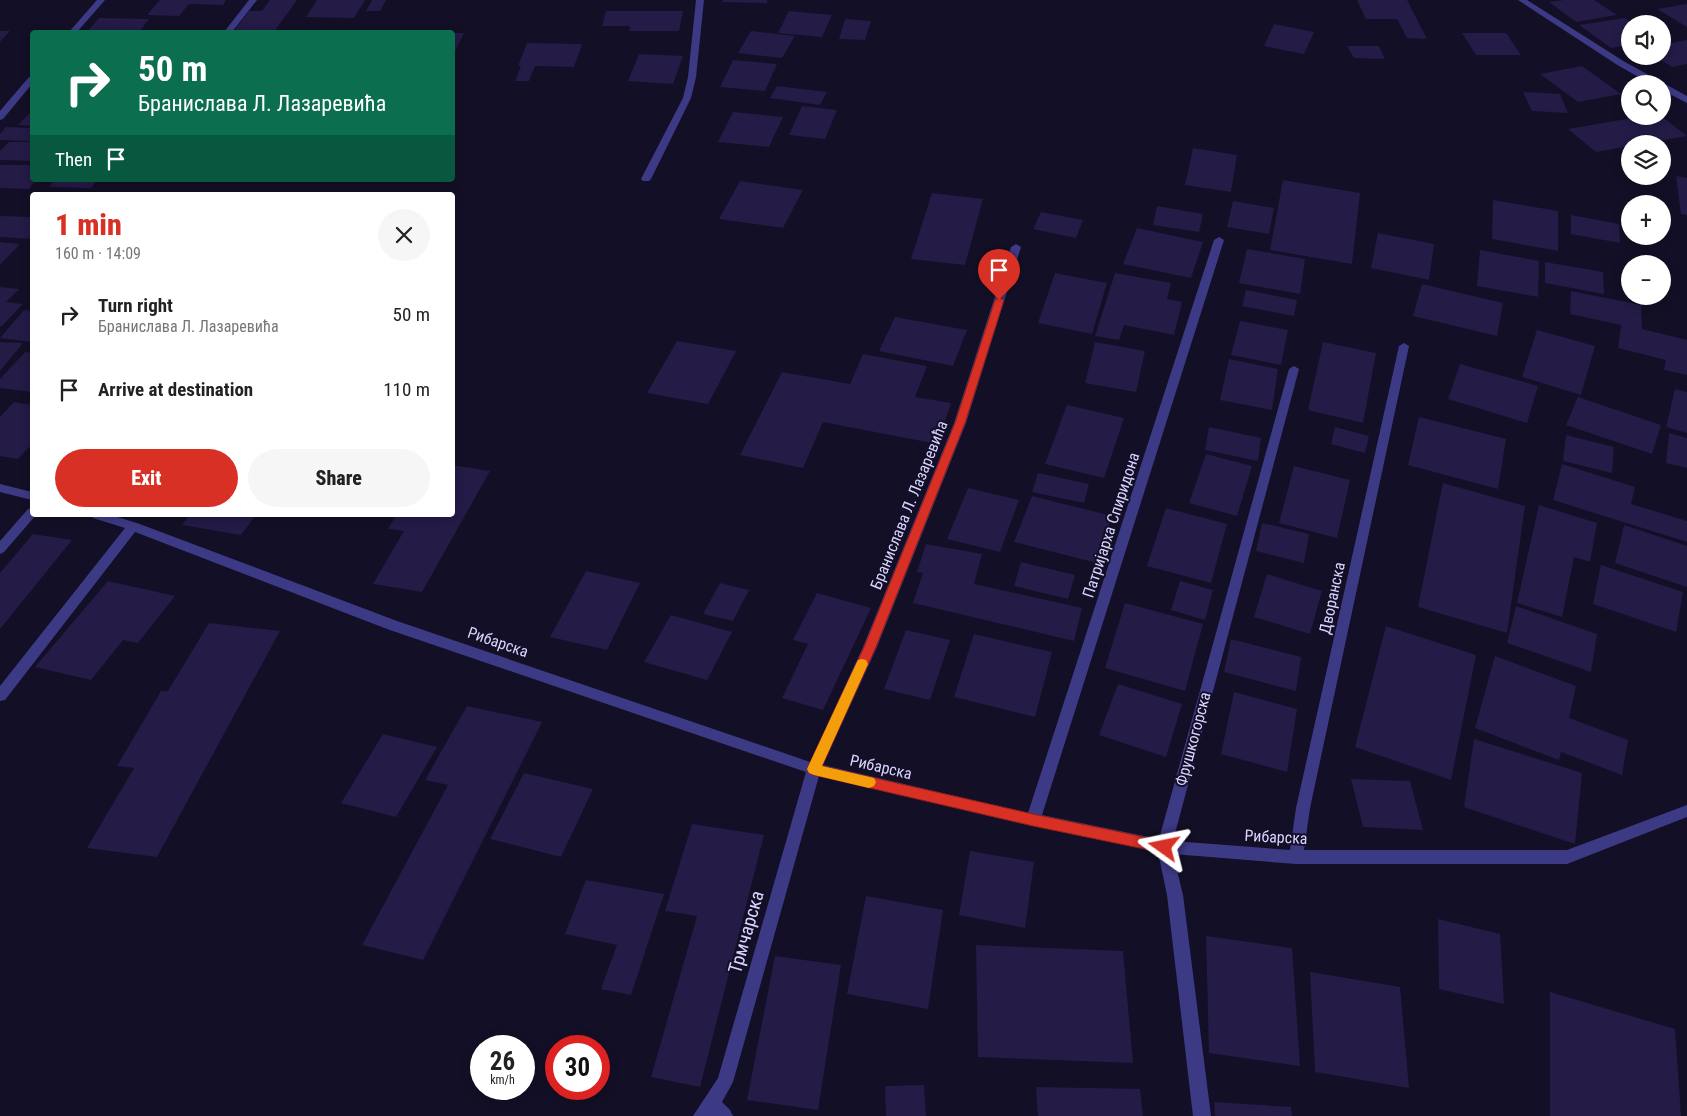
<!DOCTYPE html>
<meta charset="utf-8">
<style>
:root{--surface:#fff;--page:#f6f6f6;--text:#222;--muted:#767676;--accent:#d93025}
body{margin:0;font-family:"Roboto Condensed",sans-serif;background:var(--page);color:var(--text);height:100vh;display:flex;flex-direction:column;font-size:19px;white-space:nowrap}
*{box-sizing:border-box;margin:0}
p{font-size:16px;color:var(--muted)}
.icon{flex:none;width:28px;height:28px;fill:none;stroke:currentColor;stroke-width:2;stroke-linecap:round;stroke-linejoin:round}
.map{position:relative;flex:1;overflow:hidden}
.panel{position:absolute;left:30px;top:192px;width:425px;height:325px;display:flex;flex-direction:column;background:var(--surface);border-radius:5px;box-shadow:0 2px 12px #0003}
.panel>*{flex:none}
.top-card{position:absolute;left:30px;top:30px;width:425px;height:152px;border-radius:5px;box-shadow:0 2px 12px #0003;background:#0b6e4f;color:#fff;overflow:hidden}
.tools{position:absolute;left:1621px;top:15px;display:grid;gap:10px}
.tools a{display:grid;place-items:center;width:50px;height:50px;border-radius:50%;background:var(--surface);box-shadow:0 2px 12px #0003;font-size:25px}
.speed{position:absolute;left:470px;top:1035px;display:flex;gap:10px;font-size:25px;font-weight:700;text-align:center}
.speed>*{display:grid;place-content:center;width:65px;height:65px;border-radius:50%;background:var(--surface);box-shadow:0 2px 12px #0003;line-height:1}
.speed small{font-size:12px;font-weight:400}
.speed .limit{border:8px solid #d22;background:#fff;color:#111}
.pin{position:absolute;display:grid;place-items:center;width:42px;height:42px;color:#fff;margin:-51px -21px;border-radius:50% 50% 50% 0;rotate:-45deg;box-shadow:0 0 5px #0007}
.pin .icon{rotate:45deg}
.me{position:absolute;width:55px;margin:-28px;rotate:282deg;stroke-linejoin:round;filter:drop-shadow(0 0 4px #0008)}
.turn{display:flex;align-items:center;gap:18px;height:105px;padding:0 25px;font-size:22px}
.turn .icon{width:65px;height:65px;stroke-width:2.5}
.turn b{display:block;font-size:35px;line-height:42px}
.then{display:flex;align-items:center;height:48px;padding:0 25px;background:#0003;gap:10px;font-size:19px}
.round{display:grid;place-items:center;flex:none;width:52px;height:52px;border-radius:26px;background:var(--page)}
.summary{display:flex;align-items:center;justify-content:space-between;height:85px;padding:0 25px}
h1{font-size:30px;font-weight:800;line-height:38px;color:var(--accent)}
.cta{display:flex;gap:10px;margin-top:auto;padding:10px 25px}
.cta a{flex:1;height:58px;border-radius:30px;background:var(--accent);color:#fff;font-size:20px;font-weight:800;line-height:58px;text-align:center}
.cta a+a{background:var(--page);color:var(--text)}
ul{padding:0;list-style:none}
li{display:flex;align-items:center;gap:15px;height:75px;padding:0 25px}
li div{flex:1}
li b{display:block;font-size:19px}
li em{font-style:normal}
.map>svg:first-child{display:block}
</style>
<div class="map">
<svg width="1687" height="1116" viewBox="0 0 1687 1116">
<rect width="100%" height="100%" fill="#130f26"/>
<g fill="#241b47">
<polygon points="160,0 226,0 223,5 189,4 179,16 147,15"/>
<polygon points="270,0 297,0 274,32 234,31 249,11 262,11"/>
<polygon points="317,0 365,0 354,18 306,17"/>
<polygon points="372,0 386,0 380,11 366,11"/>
<polygon points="723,0 767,0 767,3 722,2"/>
<polygon points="1357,0 1407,0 1427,39 1407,38 1397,19 1366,19"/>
<polygon points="1564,0 1594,0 1617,15 1576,22 1549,2"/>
<polygon points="1687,4 1687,27 1657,9"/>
<polygon points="606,11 683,11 679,31 629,31 630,26 602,26"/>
<polygon points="789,11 832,15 822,37 778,33"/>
<polygon points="99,18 149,19 139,32 88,31"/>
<polygon points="1625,18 1633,24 1630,24 1630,45 1611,48 1579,25"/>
<polygon points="845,19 871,21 865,40 839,39"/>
<polygon points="1274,24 1314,32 1304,54 1264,46"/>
<polygon points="0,31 10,31 0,42"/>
<polygon points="751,31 795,36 782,58 738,53"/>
<polygon points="452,33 464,33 452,57"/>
<polygon points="1462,33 1506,33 1521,55 1476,55"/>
<polygon points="1687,40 1687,64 1672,67 1655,56 1662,56 1662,45"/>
<polygon points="527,43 582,44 574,67 535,66 529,81 515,81 521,66 518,66"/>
<polygon points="1347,46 1379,46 1385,59 1354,58"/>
<polygon points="639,54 683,56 673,84 628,81"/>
<polygon points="733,60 777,64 765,91 720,87"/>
<polygon points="1582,66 1621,94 1578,102 1540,74"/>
<polygon points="777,86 827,92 820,105 770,98"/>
<polygon points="1523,92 1560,94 1568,113 1532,111"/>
<polygon points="802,106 837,110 825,139 789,135"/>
<polygon points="32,111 32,126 18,125"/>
<polygon points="733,112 783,117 769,147 718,142"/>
<polygon points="1644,116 1661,116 1687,136 1643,144 1630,144 1630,146 1596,152 1568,129"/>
<polygon points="6,127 32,128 32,138 30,141 0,140 0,134"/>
<polygon points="9,142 32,142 32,161 0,160 0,151"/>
<polygon points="1193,148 1237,155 1231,192 1185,185"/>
<polygon points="0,165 32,165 32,180 36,180 29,189 0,188"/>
<polygon points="1676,176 1687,178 1687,215 1681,214"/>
<polygon points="55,180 97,180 91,188 49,187"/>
<polygon points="1283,180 1360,193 1352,264 1270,250"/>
<polygon points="740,181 803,190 783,228 719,219"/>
<polygon points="932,193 983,199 965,265 911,259"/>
<polygon points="1493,200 1558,211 1558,251 1492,239"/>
<polygon points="1233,201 1274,208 1269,234 1227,227"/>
<polygon points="1157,206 1203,214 1199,232 1153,225"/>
<polygon points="1041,212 1083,220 1076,238 1033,229"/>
<polygon points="1571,215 1619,224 1620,243 1571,234"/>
<polygon points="0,216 32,217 32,239 0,237"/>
<polygon points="1137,228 1203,242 1191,278 1123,264"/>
<polygon points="1378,233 1434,244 1429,280 1371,268"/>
<polygon points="0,242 20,244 0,265"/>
<polygon points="1247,249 1305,259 1300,294 1239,283"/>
<polygon points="1480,250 1539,261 1538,297 1477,286"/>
<polygon points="1545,262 1603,272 1604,294 1545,283"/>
<polygon points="1055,273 1107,283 1092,334 1038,323"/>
<polygon points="1115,273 1171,283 1167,299 1182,302 1174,335 1124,325 1119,340 1095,336"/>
<polygon points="1422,284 1503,303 1497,336 1413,316"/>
<polygon points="0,287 19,289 6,302 23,304 2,326 0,326"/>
<polygon points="1246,290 1297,300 1294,316 1242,306"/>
<polygon points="1571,291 1641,305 1642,329 1687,340 1687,375 1664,370 1666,360 1618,348 1621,325 1570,314"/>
<polygon points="24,310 32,311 32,342 0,338"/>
<polygon points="895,317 967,330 953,366 879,351"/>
<polygon points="1240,321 1288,330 1281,365 1231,355"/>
<polygon points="1537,330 1595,346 1581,395 1522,377"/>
<polygon points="677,341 736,351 708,404 647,393"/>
<polygon points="0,342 23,343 0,371"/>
<polygon points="1095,342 1145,351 1136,392 1085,383"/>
<polygon points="1323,342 1376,353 1363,423 1308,410"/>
<polygon points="25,352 32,353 32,392 0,388 0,379"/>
<polygon points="863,354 927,366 915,397 951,403 937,444 823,422 803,468 740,455 782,372 850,384"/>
<polygon points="1229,359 1278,369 1272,410 1220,400"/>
<polygon points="1460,364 1538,386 1527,423 1448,399"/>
<polygon points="1675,389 1687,392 1687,433 1666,427"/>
<polygon points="1578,397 1661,425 1652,454 1566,425"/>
<polygon points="14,402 32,405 32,444 18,459 0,456 0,417"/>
<polygon points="1067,405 1124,418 1104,478 1045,464"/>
<polygon points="1419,417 1506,439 1498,489 1408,465"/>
<polygon points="1209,427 1261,438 1258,461 1205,450"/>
<polygon points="1335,427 1369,436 1365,453 1331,444"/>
<polygon points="1669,433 1687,438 1687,468 1666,463"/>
<polygon points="1566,435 1614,447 1612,473 1563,461"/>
<polygon points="1206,454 1252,466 1237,516 1189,503"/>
<polygon points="1562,464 1635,487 1631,504 1687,521 1687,542 1553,500"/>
<polygon points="452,465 490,471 422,592 373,584 404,531 388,529 396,515 452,515"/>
<polygon points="1294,466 1350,480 1337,538 1279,523"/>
<polygon points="1038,473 1089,484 1084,503 1032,492"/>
<polygon points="1443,483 1525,506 1507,633 1418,607"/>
<polygon points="968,488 1019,500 1000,552 947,539"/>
<polygon points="1032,496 1112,516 1097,563 1014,542"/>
<polygon points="1539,505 1597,523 1590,562 1574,557 1562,617 1517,603"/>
<polygon points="1166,508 1227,524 1211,583 1147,566"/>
<polygon points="190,515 256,515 241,535 182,525"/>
<polygon points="1262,523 1309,534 1304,563 1256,551"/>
<polygon points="1624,525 1687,546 1687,587 1615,563"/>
<polygon points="33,534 72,540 0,629 0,573"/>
<polygon points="926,544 982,554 974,584 1082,608 1074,641 913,603 923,573 917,572"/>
<polygon points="1021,562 1075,575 1068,599 1014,586"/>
<polygon points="1601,565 1683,592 1676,632 1593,604"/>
<polygon points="586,571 640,583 607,650 550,637"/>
<polygon points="1267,574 1322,591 1310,634 1254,617"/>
<polygon points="108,581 175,596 138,643 123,640 91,680 35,667"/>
<polygon points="1180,581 1213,590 1205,620 1171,610"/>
<polygon points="720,583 749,590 733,621 703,614"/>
<polygon points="817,593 871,608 823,710 782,698 808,644 793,640"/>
<polygon points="1125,603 1203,624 1185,691 1105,668"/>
<polygon points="1516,606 1597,634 1591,672 1507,643"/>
<polygon points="671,615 732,632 707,680 644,662"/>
<polygon points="209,623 280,631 157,857 87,848 134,768 117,766 161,691 168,691"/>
<polygon points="1386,626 1476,655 1451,780 1355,747"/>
<polygon points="906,630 950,640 930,700 884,689"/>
<polygon points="974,634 1052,652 1035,717 954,697"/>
<polygon points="1231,639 1301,657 1296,691 1224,672"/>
<polygon points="1495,656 1576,686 1569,718 1628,740 1622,775 1561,752 1559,760 1475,728"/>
<polygon points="1118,684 1182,704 1166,757 1099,735"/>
<polygon points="1234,692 1297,709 1287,772 1221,754"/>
<polygon points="467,706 542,722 423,960 362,945 448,785 425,780"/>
<polygon points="383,734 437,747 396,817 341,803"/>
<polygon points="1474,739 1582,773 1575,844 1464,807"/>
<polygon points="524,773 593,789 561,857 490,839"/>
<polygon points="1351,779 1410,781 1423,830 1363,827"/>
<polygon points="692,824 764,835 700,1087 651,1077 697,916 665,911"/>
<polygon points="970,851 1034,862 1025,928 959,915"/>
<polygon points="586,880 664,894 631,995 601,989 617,945 565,934"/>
<polygon points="866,896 943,910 928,1009 847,994"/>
<polygon points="1438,919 1500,934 1504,1004 1439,989"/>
<polygon points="1206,936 1292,948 1300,1066 1209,1053"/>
<polygon points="976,945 1123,951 1133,1063 978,1057"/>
<polygon points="775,956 841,965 818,1110 747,1100"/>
<polygon points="1310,972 1400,987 1409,1088 1315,1072"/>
<polygon points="1550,992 1675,1029 1681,1116 1550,1116"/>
<polygon points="924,1085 926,1116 886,1116 885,1086"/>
<polygon points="1036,1087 1140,1089 1143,1116 1038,1116"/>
<polygon points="1214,1102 1291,1107 1292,1116 1215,1116"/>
</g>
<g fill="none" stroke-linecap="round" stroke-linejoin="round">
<g fill="#3d3a85" fill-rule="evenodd">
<polygon points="97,0 105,0 77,32 69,32"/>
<polygon points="249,0 257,0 232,32 224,32"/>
<polygon points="696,0 704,0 696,77 691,98 651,179 649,181 643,181 641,179 683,98 688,77"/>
<polygon points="1518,0 1527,0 1625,62 1687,96 1687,103 1662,90 1662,84 1651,84 1619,66"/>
<polygon points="29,77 32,77 32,84 3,119 0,120 0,111"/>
<polygon points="1219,237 1224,240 1042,815 1159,839 1289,369 1294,366 1299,369 1173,841 1290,850 1296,808 1399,346 1404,343 1409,346 1310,808 1304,850 1567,850 1687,805 1687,817 1567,864 1296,864 1173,854 1183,895 1211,1116 1193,1116 1167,895 1158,852 1033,826 819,776 733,1082 722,1102 730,1110 733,1116 693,1116 718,1078 806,772 387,629 135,532 5,700 0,701 0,686 125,528 93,518 91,515 111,515 137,523 397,621 810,762 863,647 954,423 1011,247 1016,244 1021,247 966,423 877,647 823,765 1028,813 1214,240"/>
<polygon points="0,484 32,492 32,500 0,492"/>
<polygon points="32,508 32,515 36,515 4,552 0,554 0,541 28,509"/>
</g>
</g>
<polygon fill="#d93025" stroke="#8d1f18" points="999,297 1004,300 965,423 876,647 822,766 1033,814 1164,841 1169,843 1171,847 1169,851 1164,853 1033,826 814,775 809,773 807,769 864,647 955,423 995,300"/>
<polygon fill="#f59e0b" points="862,659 866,660 868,664 822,766 874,778 876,782 874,786 869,788 814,775 809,773 807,769 856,664 858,660"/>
<g text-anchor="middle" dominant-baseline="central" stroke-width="4" stroke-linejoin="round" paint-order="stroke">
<g font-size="16" fill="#d9d4ff" stroke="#130f26">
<text transform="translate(909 505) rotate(-68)">Бранислава Л. Лазаревића</text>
<text transform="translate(1111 525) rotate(-72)">Патријарха Спиридона</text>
<text transform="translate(1332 598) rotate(-78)">Дворанска</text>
<text transform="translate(498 642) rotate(19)">Рибарска</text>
<text transform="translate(1193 739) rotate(-75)">Фрушкогорска</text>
<text transform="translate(881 767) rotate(13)">Рибарска</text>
<text transform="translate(1276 837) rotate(3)">Рибарска</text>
</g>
<g font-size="19" fill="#d9d4ff" stroke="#130f26">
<text transform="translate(746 932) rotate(-74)">Трмчарска</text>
</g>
</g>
</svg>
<div class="tools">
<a><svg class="icon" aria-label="sound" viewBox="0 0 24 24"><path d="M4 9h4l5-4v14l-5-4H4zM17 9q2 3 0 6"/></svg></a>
<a><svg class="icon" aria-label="search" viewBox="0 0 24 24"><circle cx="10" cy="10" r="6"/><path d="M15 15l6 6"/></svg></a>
<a><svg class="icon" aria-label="layers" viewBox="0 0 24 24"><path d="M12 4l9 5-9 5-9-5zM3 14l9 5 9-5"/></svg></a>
<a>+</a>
<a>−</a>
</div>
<div class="speed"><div>26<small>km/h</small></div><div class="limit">30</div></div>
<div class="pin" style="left:999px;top:300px;background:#d93025"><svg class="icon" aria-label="arrive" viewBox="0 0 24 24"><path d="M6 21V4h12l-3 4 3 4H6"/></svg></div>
<svg class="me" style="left:1164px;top:847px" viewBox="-20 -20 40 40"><path d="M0-17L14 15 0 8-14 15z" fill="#d93025" stroke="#fff" stroke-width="4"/></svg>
<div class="top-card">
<div class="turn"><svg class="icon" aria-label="right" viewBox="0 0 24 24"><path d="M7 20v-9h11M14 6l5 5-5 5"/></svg><div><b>50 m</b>Бранислава Л. Лазаревића</div></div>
<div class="then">Then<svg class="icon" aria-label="arrive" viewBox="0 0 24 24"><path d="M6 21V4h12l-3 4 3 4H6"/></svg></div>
</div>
<section class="panel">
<div class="summary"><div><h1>1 min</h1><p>160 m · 14:09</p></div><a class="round"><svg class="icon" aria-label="close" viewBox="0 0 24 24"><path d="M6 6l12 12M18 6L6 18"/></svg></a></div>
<ul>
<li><svg class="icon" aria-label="right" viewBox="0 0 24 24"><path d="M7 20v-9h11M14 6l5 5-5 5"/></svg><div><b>Turn right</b><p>Бранислава Л. Лазаревића</p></div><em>50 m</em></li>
<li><svg class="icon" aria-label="arrive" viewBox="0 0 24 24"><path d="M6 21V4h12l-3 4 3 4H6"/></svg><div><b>Arrive at destination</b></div><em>110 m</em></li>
</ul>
<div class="cta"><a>Exit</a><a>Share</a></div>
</section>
</div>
